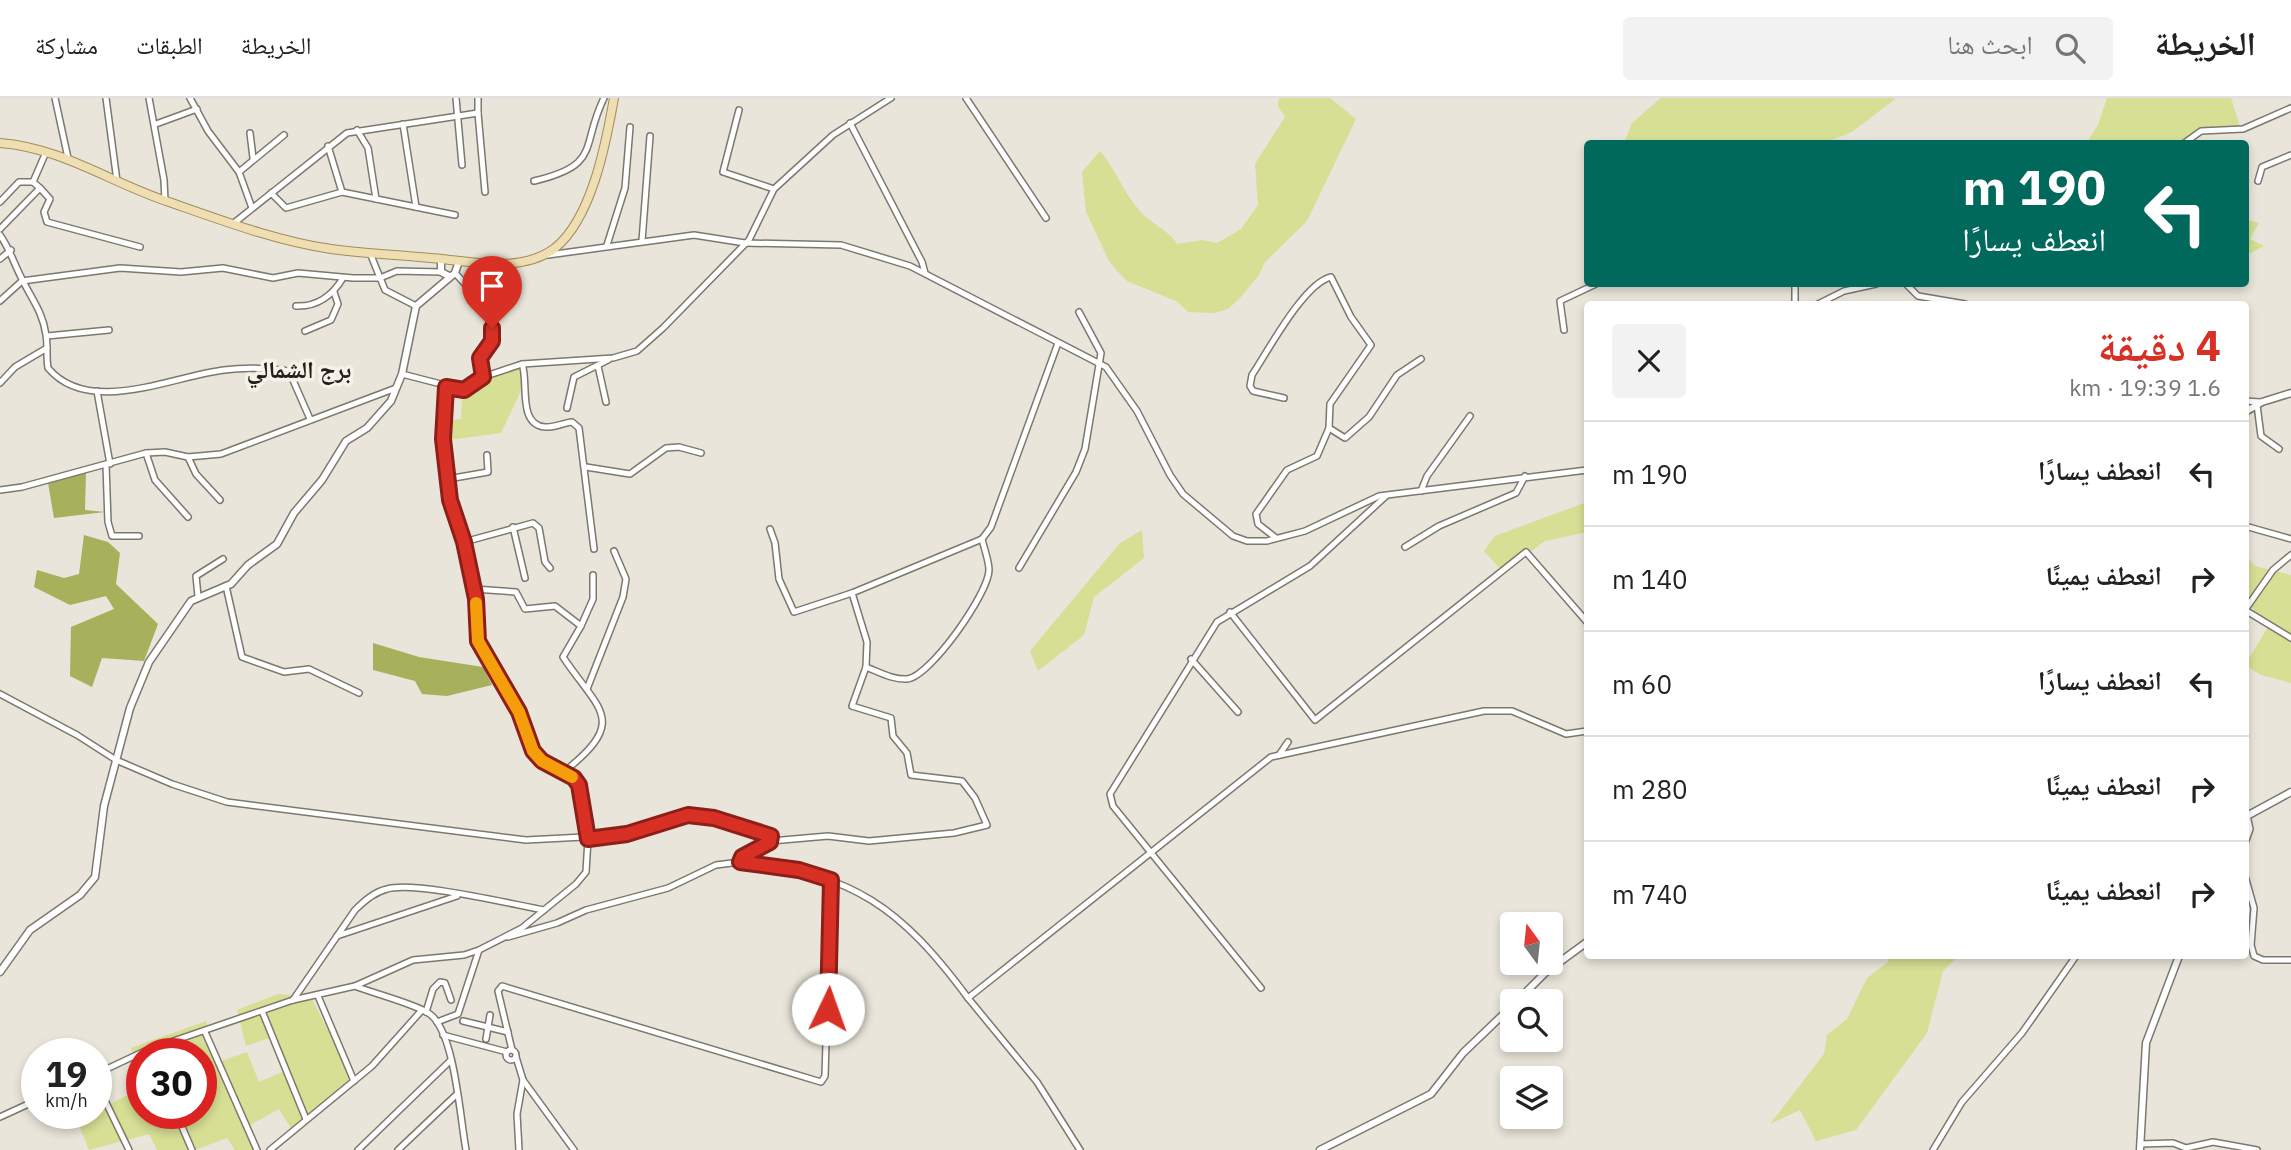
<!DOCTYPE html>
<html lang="ar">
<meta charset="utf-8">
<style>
:root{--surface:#fff;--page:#f2f2f2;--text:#222;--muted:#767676;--line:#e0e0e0;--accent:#d93025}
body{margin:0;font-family:"IBM Plex Sans","Noto Naskh Arabic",sans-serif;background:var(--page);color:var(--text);direction:rtl;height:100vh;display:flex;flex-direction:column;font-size:26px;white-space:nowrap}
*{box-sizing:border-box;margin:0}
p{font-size:23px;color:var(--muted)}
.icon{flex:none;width:38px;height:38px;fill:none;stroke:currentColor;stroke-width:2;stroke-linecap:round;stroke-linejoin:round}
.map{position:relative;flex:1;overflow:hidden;direction:ltr}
.drawer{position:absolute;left:1584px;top:203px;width:665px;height:658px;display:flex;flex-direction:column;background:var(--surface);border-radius:7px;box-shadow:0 4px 10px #0003;direction:rtl}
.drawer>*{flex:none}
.banner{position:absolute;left:1584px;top:42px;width:665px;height:147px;border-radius:7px;box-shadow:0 4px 10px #0003;direction:rtl;background:#00695c;color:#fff;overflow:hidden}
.needle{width:46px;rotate:345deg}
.buttons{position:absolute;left:1500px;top:814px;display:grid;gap:14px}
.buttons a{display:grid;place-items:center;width:63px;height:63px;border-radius:7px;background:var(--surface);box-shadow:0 4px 10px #0003;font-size:35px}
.speed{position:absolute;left:21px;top:940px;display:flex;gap:14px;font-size:35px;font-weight:700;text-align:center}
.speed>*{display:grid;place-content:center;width:91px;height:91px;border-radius:50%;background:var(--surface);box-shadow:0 4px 10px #0003;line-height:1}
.speed small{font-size:18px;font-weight:400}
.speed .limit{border:10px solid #d22;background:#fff;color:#111}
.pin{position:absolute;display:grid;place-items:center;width:60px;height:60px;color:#fff;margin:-72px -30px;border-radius:50% 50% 50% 0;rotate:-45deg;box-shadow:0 0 7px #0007}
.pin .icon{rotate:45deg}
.me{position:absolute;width:77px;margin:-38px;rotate:3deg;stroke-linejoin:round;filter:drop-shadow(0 0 5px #0008)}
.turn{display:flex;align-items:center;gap:24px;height:147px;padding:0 28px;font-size:32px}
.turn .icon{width:91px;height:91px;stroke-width:2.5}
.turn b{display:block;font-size:49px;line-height:60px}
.round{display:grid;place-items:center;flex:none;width:74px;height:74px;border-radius:7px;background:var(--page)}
.overview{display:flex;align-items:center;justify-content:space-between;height:119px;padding:0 28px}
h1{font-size:42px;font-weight:700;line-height:52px;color:var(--accent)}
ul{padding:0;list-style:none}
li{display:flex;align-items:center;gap:21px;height:105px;padding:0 28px;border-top:2px solid var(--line)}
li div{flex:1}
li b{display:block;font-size:26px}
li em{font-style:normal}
header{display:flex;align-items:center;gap:42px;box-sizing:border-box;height:98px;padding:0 35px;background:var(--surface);border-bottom:2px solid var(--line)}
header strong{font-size:33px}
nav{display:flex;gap:38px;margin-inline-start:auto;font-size:24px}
.search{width:490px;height:63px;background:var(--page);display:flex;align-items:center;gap:18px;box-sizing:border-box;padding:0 24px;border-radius:7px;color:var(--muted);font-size:26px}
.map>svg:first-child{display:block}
</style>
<header>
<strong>الخريطة</strong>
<div class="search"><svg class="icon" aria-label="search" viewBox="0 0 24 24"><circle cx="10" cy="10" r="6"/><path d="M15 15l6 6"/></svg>ابحث هنا</div>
<nav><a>الخريطة</a><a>الطبقات</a><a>مشاركة</a></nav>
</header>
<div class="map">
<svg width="2291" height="1052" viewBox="0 0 2291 1052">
<rect width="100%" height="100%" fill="#e9e5da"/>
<g fill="#d6df94">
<path d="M1279 0H1330L1356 21 1307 123 1265 164 1259 177 1239 201 1228 211 1215 215 1188 214 1178 204 1127 183 1118 174 1109 163 1086 114 1082 74 1100 53C1116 72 1124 96 1140 113 1150 125 1170 133 1177 146L1202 142 1217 145 1241 131 1258 107 1255 66 1285 19 1278 8Z"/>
<polygon points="1661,0 1895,0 1895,1 1852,34 1824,45 1624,45 1632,25"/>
<polygon points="2107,0 2231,0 2240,28 2209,30 2187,45 2086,46 2098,27"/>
<polygon points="2245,121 2259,125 2250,141 2264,148 2245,158"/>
<polygon points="521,269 525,284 501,335 449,342 449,322 461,321 462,297 483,281"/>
<polygon points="1587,404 1587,434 1545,443 1503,474 1484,453 1495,438"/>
<polygon points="1142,432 1144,460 1094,499 1084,537 1038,573 1030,553 1120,445"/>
<polygon points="2245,456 2255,468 2291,477 2291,585 2261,577 2245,567 2268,529 2251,508 2245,507"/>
<polygon points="1888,858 1958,858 1943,873 1927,935 1856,1032 1816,1043 1800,1012 1770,1026 1824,956 1827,937 1847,921 1867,880 1888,864"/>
<polygon points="278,896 311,899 354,983 292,1032 279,1011 247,1029 257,1052 235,1052 227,1040 195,1052 157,1052 149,1036 89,1052 74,1015 96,1015 96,973 108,1007 142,990 142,1015 201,1015 201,956 142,956 142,979 131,950 206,923 218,964 247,954 259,984 285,973 272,939 246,948 237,912"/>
</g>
<g fill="#a7b05b">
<polygon points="86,374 85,412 105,414 54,420 48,385"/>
<polygon points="84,437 108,444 120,455 116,486 158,526 144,563 102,560 92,589 70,578 71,529 114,511 106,498 70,507 34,489 37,472 64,480 79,476"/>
<polygon points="373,545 419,559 483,569 492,587 447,598 422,596 415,583 373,572"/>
</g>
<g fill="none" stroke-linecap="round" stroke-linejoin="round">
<g stroke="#7c786f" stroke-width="8">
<g id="minor">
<polyline points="55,0 68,60"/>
<polyline points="106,0 117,83"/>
<polyline points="149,0 164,82 165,103"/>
<polyline points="190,0 208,33 239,74"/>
<polyline points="456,0 462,67"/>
<polyline points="478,0 478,15"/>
<polyline points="966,0 1046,120"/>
<polyline points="739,12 723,74 774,91"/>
<polyline points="850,25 922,164 925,175"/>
<polyline points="156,26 197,11"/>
<polyline points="403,26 416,109"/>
<polyline points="357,32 368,50 376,101"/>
<polyline points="250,35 253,60"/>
<polyline points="2183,46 2201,33 2243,31 2291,10"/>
<polyline points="328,48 342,94"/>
<path d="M534 83C602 67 580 49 604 0"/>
<polyline points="2258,83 2262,69 2291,57"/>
<polyline points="40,90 50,101 44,114 47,124 140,149"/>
<polyline points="271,95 286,110 342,94 455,117"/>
<polyline points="0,104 19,84 33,84"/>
<polyline points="252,110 239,74 284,37"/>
<polyline points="234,125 347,35 478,15 485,94"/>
<polyline points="0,131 40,90 33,84 46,54"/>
<path d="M0 137C10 151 14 166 22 181 31 200 43 214 46 237 48 248 46 259 48 270 89 319 173 278 224 272 247 269 267 270 289 273L310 321"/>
<polyline points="642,143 650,38"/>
<polyline points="607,147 625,90 630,29"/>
<polyline points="370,155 385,192 416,208"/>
<polyline points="548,157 694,137 745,145 841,147 910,168 1106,269 1137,313 1170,377 1183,396 1233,438 1247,443 1267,443 1305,433 1379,398 1587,372"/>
<polyline points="0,161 11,152"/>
<polyline points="455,175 479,201 487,205 492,243 479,264 483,279"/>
<polyline points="1795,186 1795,206"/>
<polyline points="1906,186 1918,198 1965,206"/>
<polyline points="0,203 22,183 120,170 181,174 223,170 273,180 298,175 353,180 380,180 397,173 441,174"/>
<polyline points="1818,206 1844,193 1876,186"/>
<path d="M296 208C317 209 332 198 343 180"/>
<polyline points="1564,232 1560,203 1596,186"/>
<polyline points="305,233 331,222 338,206 334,194"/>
<polyline points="47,238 109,232"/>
<path d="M522 266C529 283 517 327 545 329 553 330 563 325 572 324L579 330 594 451"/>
<polyline points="598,268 606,304"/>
<polyline points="402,276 464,292 483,279 522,266 613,260 637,253 663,230 749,142 774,91 833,37 891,0"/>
<polyline points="0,285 15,269 47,250"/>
<polyline points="97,293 110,366"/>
<polyline points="2245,303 2260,304"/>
<polyline points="2257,307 2261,338 2279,351"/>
<polyline points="567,310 574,279 608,262"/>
<polyline points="1329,330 1345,340 1369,319 1397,277 1421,261"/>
<polyline points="146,355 155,382 188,419"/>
<polyline points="188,359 196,376 220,402"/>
<polyline points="106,367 108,424 112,438 139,438"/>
<polyline points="586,369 630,376 666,350 679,349 701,355"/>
<polyline points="448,381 488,374 487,357"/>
<polyline points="0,392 22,389 146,355 165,354 188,359 221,356 396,290"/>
<polyline points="1421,393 1427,378 1470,318"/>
<polyline points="2245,428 2291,441"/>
<polyline points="513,429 525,480"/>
<polyline points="770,431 775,445 779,481 794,514 852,495 982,441 991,429 1058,245"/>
<path d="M1276 440 1258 426 1256 416 1287 372 1317 358 1329 330 1330 306 1371 247 1351 219 1331 179C1304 185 1268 253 1252 277L1250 288 1253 293 1284 300"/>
<polyline points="464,444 533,425 539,430 545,464 550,470"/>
<polyline points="1405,449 1439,428 1516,395 1525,378"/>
<polyline points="1019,470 1076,374 1085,351 1101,255 1079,214"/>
<polyline points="226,488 242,559 284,574 309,571 359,595"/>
<path d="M474 491 516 494 525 511 555 508 581 528 563 559C600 614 628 622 565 673"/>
<polyline points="198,498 196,478 223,461"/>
<polyline points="2245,512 2273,472 2291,457"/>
<polyline points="2245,512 2291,540"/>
<polyline points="1230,514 1315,622 1526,454 1587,524"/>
<polyline points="581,528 593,501 593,477"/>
<polyline points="1191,561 1238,614"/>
<path d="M866 569C879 574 893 582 907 581 930 579 989 495 989 472 989 463 984 450 982 441"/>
<polyline points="587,591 623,499 626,481 614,453"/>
<path d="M0 596 77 637 116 662 172 686 227 704 526 742 622 737 688 717 714 720 767 735 771 740 770 744 742 759 740 764C854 775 901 810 968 900"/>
<polyline points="1279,657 1288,644"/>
<polyline points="771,743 828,738 869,743 954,735 987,727 975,700 962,683 911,677 907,655 893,638 891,620 852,608 866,569 867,544 852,495"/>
<polyline points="2245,745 2250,731 2247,717"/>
<polyline points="2245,778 2254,810 2251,847 2254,858 2263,862 2291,862"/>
<polyline points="337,838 457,798"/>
<polyline points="508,839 557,825 586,812 668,790 716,767 740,764"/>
<path d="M355 888C372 895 419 907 431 917 455 937 460 1020 466 1052"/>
<polyline points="1261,890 1113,708 1110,696 1217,524 1310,468 1386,398"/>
<polyline points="318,898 354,983"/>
<path d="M293 902 355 812C364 803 374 794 387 791 414 783 511 806 544 812"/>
<polyline points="262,913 306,1021"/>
<polyline points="426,914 433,891 440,884 445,885 451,902"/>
<polyline points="463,923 508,934"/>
<polyline points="437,924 458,916 479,852"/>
<polyline points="205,934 257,1052"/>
<polyline points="443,937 507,954"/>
<polyline points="486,941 490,917"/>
<polyline points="512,952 498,893 502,888 821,984 825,978 831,782"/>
<circle cx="511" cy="957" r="5"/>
<polyline points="516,959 523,982 574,1052"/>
<polyline points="96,976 147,952 293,902 355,888 413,862 464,857 479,852 522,830 576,786 586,774 588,741 579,687 574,680 542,663 533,653 519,614 478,543 476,501 464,444 450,402 443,341 446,289"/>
<polyline points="96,984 129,1052"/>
<polyline points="176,1015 192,1052"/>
<polyline points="0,1019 37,1002"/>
<polyline points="2140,1046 2173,1045 2186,1050 2213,1044 2257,1052"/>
<polyline points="270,1052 372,968 422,912"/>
<polyline points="358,1052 451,962"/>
<polyline points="398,1052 456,997"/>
<polyline points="519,1052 517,1016 523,982"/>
<polyline points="1080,1052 1037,984 968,900 973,896 1271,659 1484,613 1512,613 1566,636 1587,633"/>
<polyline points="1933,1052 1962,1004 2022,935 2076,858"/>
</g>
</g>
<g stroke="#7c786f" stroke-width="9">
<g id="tertiary">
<polyline points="441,161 441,174 449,178"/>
<polyline points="2245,314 2262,304 2291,295"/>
<polyline points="2245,719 2291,694"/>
<polyline points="0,874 30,832 80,797 95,779 104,708 130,610 149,564 191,503 231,486 248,467 277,446 294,415 322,382 346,343 367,330 391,303 402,276 416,208 455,175 459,163"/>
<polyline points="1517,903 1546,874 1587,844"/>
<polyline points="1320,1052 1431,996 1463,955 1512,908"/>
<polyline points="2140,1052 2146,945 2179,858"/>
</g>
</g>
<g stroke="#9f8d5c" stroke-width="10">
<path id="primary" d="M0 45C63 50 111 85 169 104 221 122 276 143 331 151 368 156 405 157 442 161 477 165 524 174 555 150 592 120 606 45 614 0"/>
</g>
<use href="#minor" stroke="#fff" stroke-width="5"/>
<use href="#tertiary" stroke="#fff" stroke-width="6"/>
<use href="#primary" stroke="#eedeb2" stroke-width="8"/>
</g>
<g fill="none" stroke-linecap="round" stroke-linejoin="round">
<g stroke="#8d1f18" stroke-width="18">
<polyline id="route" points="492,230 492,243 480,260 483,279 464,292 446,289 443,341 450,402 464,444 476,501 478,543 519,614 533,653 542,663 574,680 579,687 588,741 627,736 688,717 714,720 771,738 770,744 742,759 740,764 799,772 831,782 828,911"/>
</g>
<use href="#route" stroke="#d93025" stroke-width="12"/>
<polyline stroke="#f59e0b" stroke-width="12" points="476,505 478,543 519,614 533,653 542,663 572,679"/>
</g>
<g text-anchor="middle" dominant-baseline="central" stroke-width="7" stroke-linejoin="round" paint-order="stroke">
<g font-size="24" font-weight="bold" fill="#201f1b" stroke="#f6f2e7">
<text x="299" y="271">برج الشمالي</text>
</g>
</g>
</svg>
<div class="buttons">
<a><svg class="needle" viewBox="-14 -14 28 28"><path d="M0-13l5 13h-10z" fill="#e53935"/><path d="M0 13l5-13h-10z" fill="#767676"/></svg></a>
<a><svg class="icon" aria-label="search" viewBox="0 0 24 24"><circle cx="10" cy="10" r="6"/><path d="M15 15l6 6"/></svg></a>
<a><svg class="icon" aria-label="layers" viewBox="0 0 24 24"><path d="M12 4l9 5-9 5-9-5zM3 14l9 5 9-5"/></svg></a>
</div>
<div class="speed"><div>19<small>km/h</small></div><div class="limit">30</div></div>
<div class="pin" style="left:492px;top:230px;background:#d93025"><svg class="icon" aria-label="arrive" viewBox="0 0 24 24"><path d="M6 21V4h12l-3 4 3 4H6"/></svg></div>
<svg class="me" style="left:828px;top:911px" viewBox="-20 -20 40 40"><circle r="19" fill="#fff"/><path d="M0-13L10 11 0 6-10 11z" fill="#d93025"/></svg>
<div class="banner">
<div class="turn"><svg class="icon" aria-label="left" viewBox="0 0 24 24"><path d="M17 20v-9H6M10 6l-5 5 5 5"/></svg><div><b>190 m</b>انعطف يسارًا</div></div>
</div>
<section class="drawer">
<div class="overview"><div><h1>4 دقيقة</h1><p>1.6 km · 19:39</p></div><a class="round"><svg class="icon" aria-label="close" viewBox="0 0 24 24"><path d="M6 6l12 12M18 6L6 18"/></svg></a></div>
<ul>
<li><svg class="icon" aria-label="left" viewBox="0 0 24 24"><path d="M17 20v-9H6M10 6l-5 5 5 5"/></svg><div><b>انعطف يسارًا</b></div><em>190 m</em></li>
<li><svg class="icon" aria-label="right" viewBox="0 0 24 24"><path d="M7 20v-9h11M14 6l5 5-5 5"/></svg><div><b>انعطف يمينًا</b></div><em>140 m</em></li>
<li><svg class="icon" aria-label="left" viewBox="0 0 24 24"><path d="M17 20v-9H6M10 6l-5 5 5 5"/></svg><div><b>انعطف يسارًا</b></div><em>60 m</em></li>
<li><svg class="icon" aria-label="right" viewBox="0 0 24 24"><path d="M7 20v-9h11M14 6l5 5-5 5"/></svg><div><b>انعطف يمينًا</b></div><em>280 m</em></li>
<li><svg class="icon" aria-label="right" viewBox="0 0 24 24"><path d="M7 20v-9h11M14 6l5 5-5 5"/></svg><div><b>انعطف يمينًا</b></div><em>740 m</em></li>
</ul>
</section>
</div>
